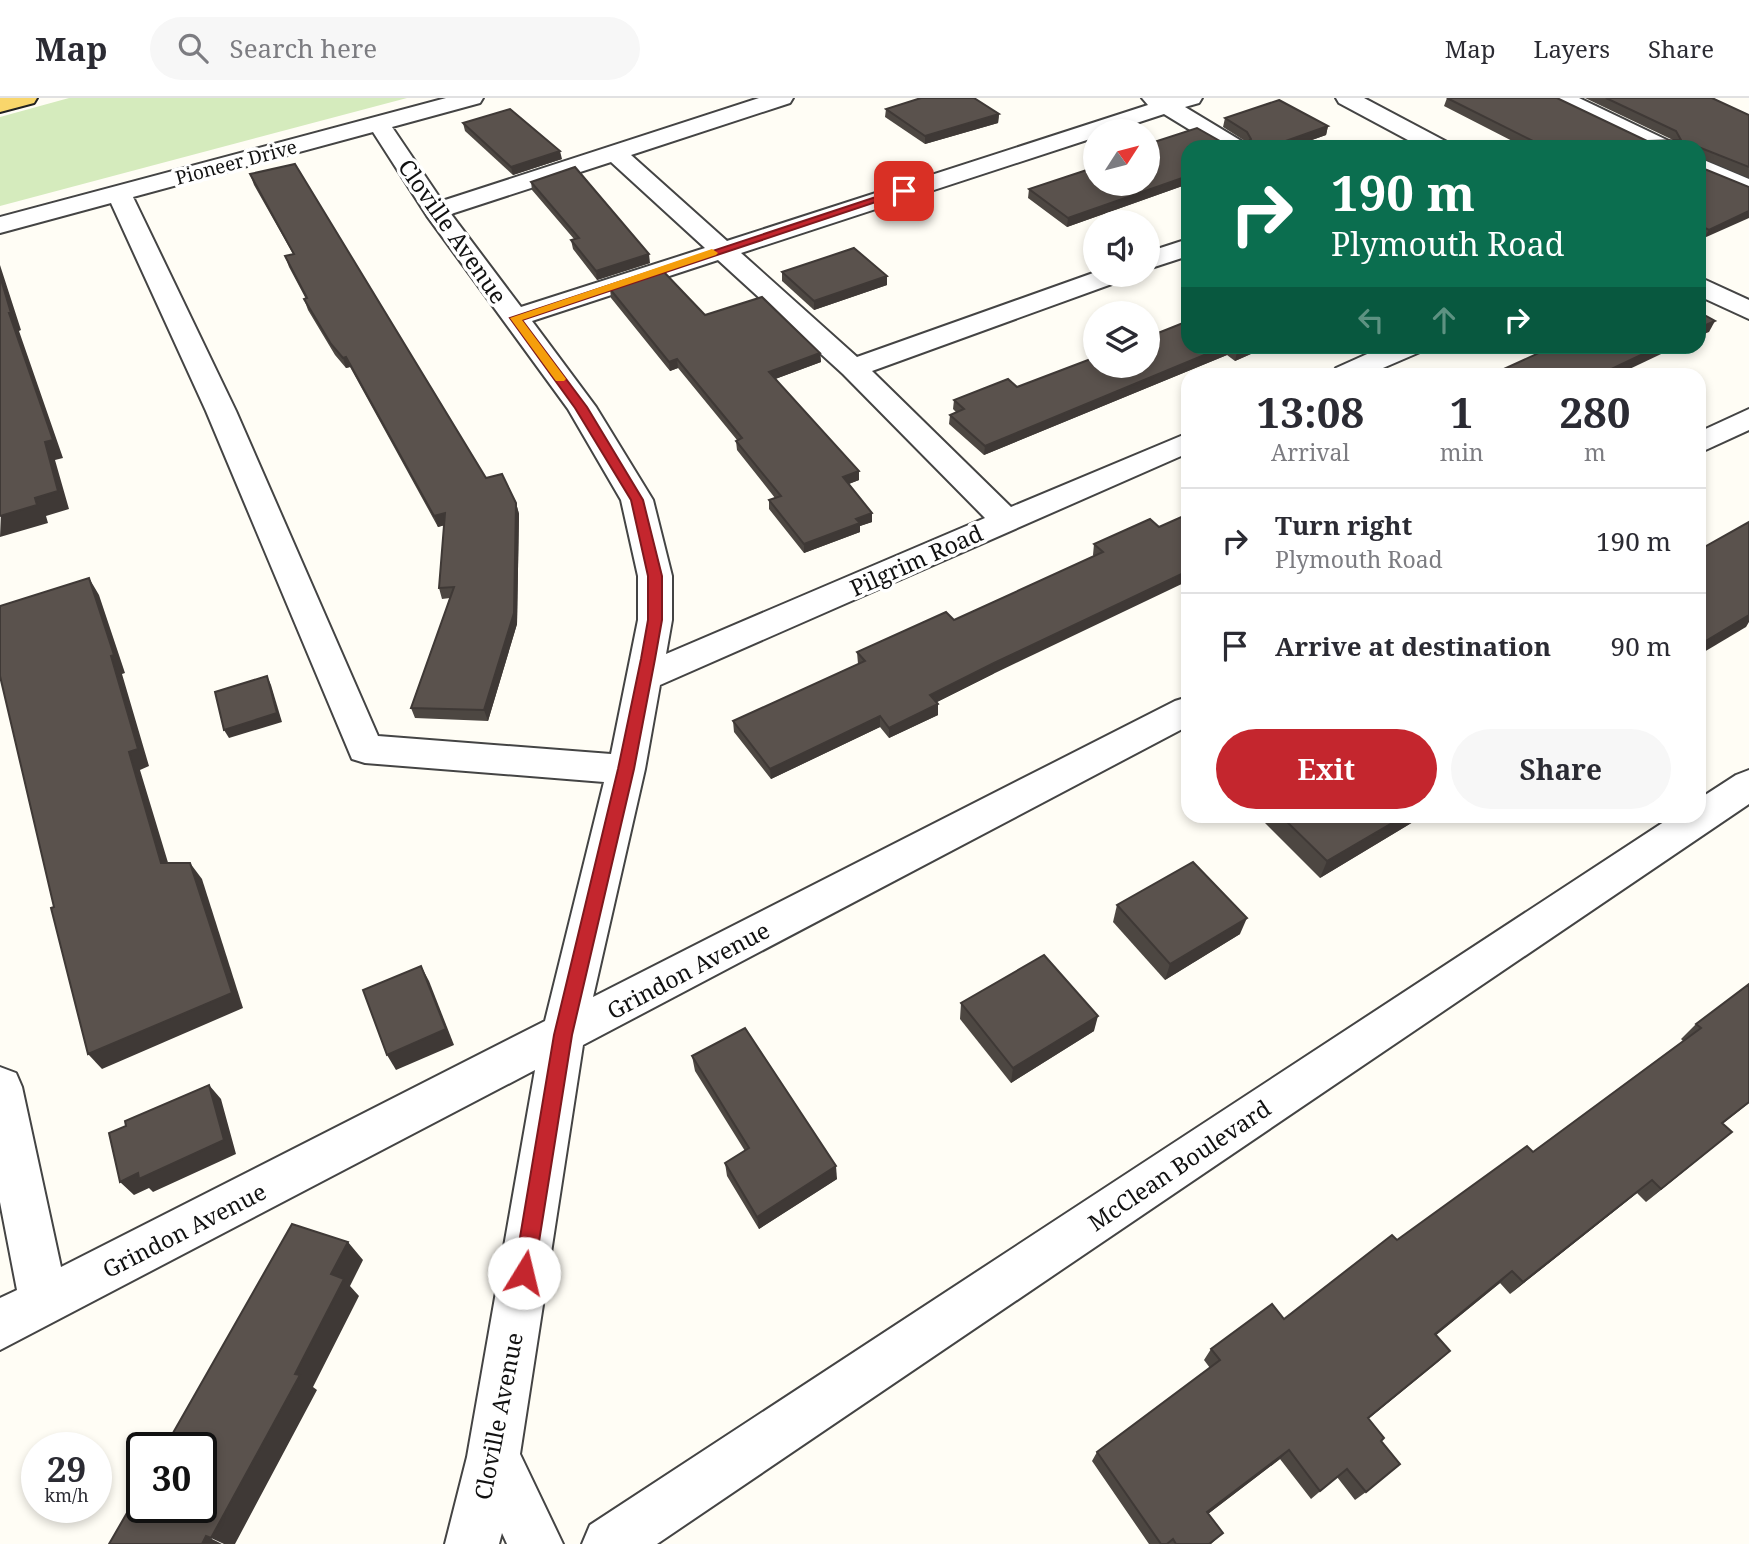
<!DOCTYPE html>
<style>
:root{--surface:#fff;--page:#f7f7f7;--text:#2b2b33;--muted:#7c7c81;--line:#e1e1e2;--accent:#c4262e}
body{margin:0;font-family:"Noto Serif",serif;background:var(--page);color:var(--text);height:100vh;display:flex;flex-direction:column;font-size:26px;white-space:nowrap}
*{box-sizing:border-box;margin:0}
p{font-size:23px;color:var(--muted)}
.icon{flex:none;width:38px;height:38px;fill:none;stroke:currentColor;stroke-width:2;stroke-linecap:round;stroke-linejoin:round}
.map{position:relative;flex:1;overflow:hidden}
.side{position:absolute;left:1181px;top:270px;width:525px;height:455px;display:flex;flex-direction:column;background:var(--surface);border-radius:21px;box-shadow:0 4px 10px #0003}
.side>*{flex:none}
.banner{position:absolute;left:1181px;top:42px;width:525px;height:214px;border-radius:21px;box-shadow:0 4px 10px #0003;background:#0b6e4f;color:#fff;overflow:hidden}
.needle{width:46px;rotate:54deg}
.controls{position:absolute;left:1083px;top:21px;display:grid;gap:14px}
.controls a{display:grid;place-items:center;width:77px;height:77px;border-radius:50%;background:var(--surface);box-shadow:0 4px 10px #0003;font-size:35px}
.speed{position:absolute;left:21px;top:1334px;display:flex;gap:14px;font-size:35px;font-weight:700;text-align:center}
.speed>*{display:grid;place-content:center;width:91px;height:91px;border-radius:50%;background:var(--surface);box-shadow:0 4px 10px #0003;line-height:1}
.speed small{font-size:18px;font-weight:400}
.speed .limit{border:4px solid #111;border-radius:10px;background:#fff;color:#111}
.pin{position:absolute;display:grid;place-items:center;width:60px;height:60px;color:#fff;margin:-30px;border-radius:14px;box-shadow:0 4px 10px #0006}
.me{position:absolute;width:77px;margin:-38px;rotate:9deg;stroke-linejoin:round;filter:drop-shadow(0 0 5px #0008)}
.turn{display:flex;align-items:center;gap:24px;height:147px;padding:0 35px;font-size:32px}
.turn .icon{width:91px;height:91px;stroke-width:2.5}
.turn b{display:block;font-size:49px;line-height:60px}
.lanes{display:flex;align-items:center;height:66px;padding:0 35px;background:#0003;justify-content:center;gap:35px;direction:ltr}
.lanes .off{opacity:.35}
.eta{display:flex;justify-content:space-evenly;align-items:center;height:119px;text-align:center}
.eta b{font-size:42px;font-weight:700;line-height:49px}
.primary-button{display:flex;gap:14px;margin-top:auto;padding:14px 35px}
.primary-button a{flex:1;height:80px;border-radius:42px;background:var(--accent);color:#fff;font-size:28px;font-weight:700;line-height:80px;text-align:center}
.primary-button a+a{background:var(--page);color:var(--text)}
ul{padding:0;list-style:none}
li{display:flex;align-items:center;gap:21px;height:105px;padding:0 35px;border-top:2px solid var(--line)}
li div{flex:1}
li b{display:block;font-size:26px}
li em{font-style:normal}
header{display:flex;align-items:center;gap:42px;box-sizing:border-box;height:98px;padding:0 35px;background:var(--surface);border-bottom:2px solid var(--line)}
header strong{font-size:33px}
nav{display:flex;gap:38px;margin-inline-start:auto;font-size:24px}
.search{width:490px;height:63px;background:var(--page);display:flex;align-items:center;gap:18px;box-sizing:border-box;padding:0 24px;border-radius:38px;color:var(--muted);font-size:26px}
.map>svg:first-child{display:block}
</style>
<header>
<strong>Map</strong>
<div class="search"><svg class="icon" aria-label="search" viewBox="0 0 24 24"><circle cx="10" cy="10" r="6"/><path d="M15 15l6 6"/></svg>Search here</div>
<nav><a>Map</a><a>Layers</a><a>Share</a></nav>
</header>
<div class="map">
<svg width="1749" height="1446" viewBox="0 0 1749 1446">
<rect width="100%" height="100%" fill="#fffdf5"/>
<polygon fill="#d5ebbd" points="69,0 407,0 0,108 0,19"/>
<g fill="none" stroke-linecap="round" stroke-linejoin="round">
<g stroke="#444" stroke-width="4">
<g id="minor">
<path d="M446 0H483L480 5 392 29 442 103 759 0H793L790 5 631 57 727 143 1148 7 1142 0H1202L1199 5 1185 9 1243 44 1247 49H1218L1164 16 1112 33H1096V39L741 155 857 259 1096 174V177H1124L1120 183 872 273 1011 409 1188 335V355L660 587 645 671 593 899 1175 603 1188 599V628L583 947 520 1356 563 1446H507L502 1435 499 1446H445L467 1359 535 972 0 1252V1200L17 1192 0 1104V969L16 975 22 989 61 1169 545 923 604 684 365 665 352 661 206 313 111 105 0 135V119ZM373 34 427 118 568 311 621 402 638 478V522L611 656 378 638 236 313 133 99ZM611 64 705 150 521 209 451 116ZM718 162 843 276 985 420 666 556 672 522V478L653 402 596 309 532 223Z"/>
<polygon points="1336,0 1364,0 1447,44 1451,49 1421,49 1339,5"/>
<polygon points="1550,0 1579,0 1671,44 1675,49 1644,49 1553,5"/>
<polygon points="1699,60 1749,81 1749,97 1699,76"/>
<polygon points="1188,141 1188,158 1148,171 1148,154"/>
<polygon points="1699,179 1749,202 1749,221 1699,198"/>
<polygon points="1385,248 1424,248 1420,254 1369,276 1332,276 1336,270"/>
<polygon points="1749,311 1749,332 1699,355 1699,334"/>
<polygon points="1749,672 1749,706 657,1446 582,1446 590,1427 1673,718 1699,718 1699,701 1736,677"/>
</g>
</g>
<g stroke="#222" stroke-width="4">
<polygon id="major" points="0,0 37,0 34,5 0,14"/>
</g>
<use href="#minor" fill="#fff" fill-rule="evenodd"/>
<use href="#major" fill="#f9d66b" fill-rule="evenodd"/>
</g>
<g fill="#4d4742">
<polygon points="1447,0 1647,43 1673,42 1585,0 1712,0 1749,17 1749,80 1702,60 1702,70 1749,89 1704,140 1699,138 1699,49 1524,49 1444,8"/>
<polygon points="886,11 999,16 998,25 925,46 885,19"/>
<polygon points="1225,20 1328,28 1326,37 1067,129 1028,100 1029,91 1220,43 1245,43 1223,29"/>
<polygon points="463,25 562,61 513,77 465,33"/>
<polygon points="250,76 486,380 516,405 519,416 517,526 488,623 415,620 411,610 450,500 442,501 439,490 444,427 438,429 350,269 346,270 335,257 308,212 304,201 306,201 289,169 285,158 293,156 254,87"/>
<polygon points="531,84 650,165 597,182 573,151 571,142 574,141 532,92"/>
<polygon points="782,174 887,187 814,212 782,183"/>
<polygon points="610,191 705,217 820,255 821,264 775,281 859,373 859,382 849,386 872,415 872,424 860,428 860,434 804,455 769,411 769,402 775,400 737,352 736,343 737,342 678,270 670,273 611,200"/>
<polygon points="1188,248 1269,248 1235,263 1227,257 984,357 949,326 950,317 956,314 953,311 954,302 1017,289"/>
<polygon points="1150,421 993,576 937,604 938,617 889,640 880,629 771,681 734,634 733,623 858,566 857,554 954,522 1094,458 1093,457 1094,446"/>
<polygon points="1258,718 1423,718 1320,780"/>
<polygon points="1117,807 1240,836 1165,882 1113,824"/>
<polygon points="1749,886 1723,1026 1732,1034 1646,1104 1637,1095 1510,1196 1500,1185 1436,1237 1450,1253 1368,1321 1381,1343 1366,1394 1355,1402 1337,1379 1311,1401 1280,1361 1208,1416 1223,1435 1211,1446 1149,1446 1092,1363 1097,1354 1210,1270 1204,1262 1211,1251 1284,1221 1397,1142 1533,1054 1683,943 1681,941 1696,926"/>
<polygon points="961,905 1094,933 1011,985 960,921"/>
<polygon points="692,958 837,1081 759,1131 727,1078 725,1065 745,1053 695,973"/>
</g>
<g fill="#3f3936">
<polygon points="999,16 998,25 925,46 925,38"/>
<polygon points="1328,28 1326,37 1292,49 1269,49"/>
<polygon points="560,53 562,61 513,77 511,69"/>
<polygon points="1188,78 1188,86 1067,129 1068,120"/>
<polygon points="1749,113 1749,120 1704,140 1709,132"/>
<polygon points="649,156 650,165 597,182 596,173"/>
<polygon points="0,167 21,232 19,233 63,360 55,362 69,411 46,418 48,425 0,439 9,215 0,178"/>
<polygon points="887,178 887,187 814,212 814,203"/>
<polygon points="1715,223 1709,234 1699,238 1699,230"/>
<polygon points="1226,248 1228,248 1227,257 984,357 985,348"/>
<polygon points="1250,248 1269,248 1235,263 1237,254"/>
<polygon points="1660,248 1678,248 1619,276 1601,276"/>
<polygon points="820,255 821,264 770,283 769,274"/>
<polygon points="346,259 350,269 346,270 343,260"/>
<polygon points="677,261 678,270 670,273 669,264"/>
<polygon points="859,373 859,382 843,388 843,379"/>
<polygon points="516,405 519,416 517,526 488,623 484,612"/>
<polygon points="445,415 449,426 438,429 434,418"/>
<polygon points="872,415 872,424 860,428 860,434 804,455 804,446 856,421"/>
<polygon points="1188,473 1188,483 993,576 929,608 930,597 994,565"/>
<polygon points="89,480 99,497 125,575 122,576 149,668 140,672 173,781 161,765 129,654"/>
<polygon points="1749,515 1749,524 1746,529 1699,557 1699,546"/>
<polygon points="267,578 271,587 282,624 229,640 224,632"/>
<polygon points="938,606 938,617 889,640 889,630"/>
<polygon points="880,618 880,629 771,681 770,671"/>
<polygon points="1404,718 1423,718 1320,780 1327,763"/>
<polygon points="190,765 202,781 243,910 102,971 88,956"/>
<polygon points="1247,820 1240,836 1165,882 1170,866"/>
<polygon points="421,868 429,883 454,947 396,972 387,957"/>
<polygon points="1098,918 1094,933 1011,985 1013,970"/>
<polygon points="209,987 221,1001 236,1056 153,1094 149,1090 134,1097 120,1084 138,1075"/>
<polygon points="1749,1004 1749,1005 1706,1039 1722,1025"/>
<polygon points="1732,1034 1715,1048 1646,1104 1661,1091"/>
<polygon points="836,1068 837,1081 759,1131 757,1119"/>
<polygon points="1652,1082 1637,1095 1510,1196 1523,1184"/>
<polygon points="348,1144 363,1162 350,1188 359,1198 313,1289 317,1292 235,1446 224,1446 211,1440 295,1276 331,1176"/>
<polygon points="1512,1173 1500,1185 1424,1247 1435,1236"/>
<polygon points="1450,1253 1438,1264 1357,1330 1368,1320"/>
<polygon points="1289,1352 1280,1361 1200,1422 1207,1414"/>
<polygon points="206,1438 222,1446 202,1446"/>
</g>
<g fill="#5a524d" stroke="#3f3936" stroke-width="2">
<polygon points="921,0 974,0 999,16 925,38 886,11"/>
<polygon points="1447,0 1557,0 1647,43 1681,42 1676,33 1606,0 1712,0 1749,17 1749,69 1701,50 1702,70 1749,89 1749,113 1709,132 1699,127 1699,49 1545,49"/>
<polygon points="1279,2 1328,28 1269,49 1188,49 1188,78 1068,120 1029,91 1096,69 1096,86 1148,86 1148,46 1197,30 1220,43 1249,43 1251,41 1247,34 1225,20"/>
<polygon points="510,11 560,53 511,69 463,25"/>
<polygon points="295,66 486,380 502,376 516,405 514,515 484,612 411,610 454,489 439,490 445,415 434,418 346,259 343,260 331,246 304,201 307,200 285,158 294,156 250,76"/>
<polygon points="575,69 649,156 596,173 571,142 579,140 531,84"/>
<polygon points="854,150 887,178 814,203 782,174"/>
<polygon points="663,173 705,217 762,199 820,255 769,274 859,373 843,379 872,415 856,421 860,425 804,446 769,402 781,398 736,343 742,340 677,261 669,264 610,191"/>
<polygon points="0,178 11,215 9,215 53,342 45,344 58,393 35,400 37,407 0,418"/>
<polygon points="1699,214 1715,223 1699,230"/>
<polygon points="1188,223 1188,248 1226,248 985,348 950,317 964,311 954,302 1008,281 1017,289 1096,259 1096,268 1148,268 1148,239"/>
<polygon points="1230,248 1250,248 1237,254"/>
<polygon points="1554,248 1660,248 1601,276 1493,276"/>
<polygon points="1188,416 1188,473 994,565 930,597 938,606 889,630 880,618 770,671 733,623 865,563 857,554 946,514 954,522 1103,454 1094,446 1150,421 1159,429"/>
<polygon points="1749,424 1749,517 1699,547 1699,452"/>
<polygon points="89,480 114,557 111,558 138,651 129,654 161,765 190,765 232,895 88,956 51,810 54,809 0,578 0,508"/>
<polygon points="267,578 277,615 224,632 215,594"/>
<polygon points="1281,718 1404,718 1327,763"/>
<polygon points="1193,764 1247,820 1170,866 1117,807"/>
<polygon points="1044,857 1098,918 1013,970 961,905"/>
<polygon points="421,868 446,931 387,957 363,892"/>
<polygon points="1749,886 1749,1004 1722,1025 1732,1034 1661,1091 1652,1082 1523,1184 1512,1173 1435,1236 1450,1253 1368,1320 1384,1340 1381,1343 1400,1366 1366,1394 1347,1371 1320,1393 1289,1352 1207,1414 1223,1435 1209,1446 1176,1446 1173,1441 1167,1446 1161,1446 1097,1354 1220,1262 1211,1251 1272,1206 1284,1221 1392,1137 1397,1142 1527,1048 1533,1054 1701,930 1696,926"/>
<polygon points="745,930 836,1068 757,1119 725,1065 749,1050 692,958"/>
<polygon points="209,987 224,1042 139,1081 138,1075 120,1084 109,1035 126,1028 125,1023"/>
<polygon points="292,1126 348,1144 331,1176 344,1181 295,1276 300,1277 211,1440 206,1438 202,1446 109,1446 142,1389 142,1409 201,1409 201,1349 165,1349"/>
</g>
<polygon fill="#c4262e" stroke="#7f191e" stroke-width="2" points="900,91 909,93 522,222 587,309 643,402 662,478 662,522 655,561 634,671 572,937 534,1175 531,1182 524,1185 517,1182 514,1175 554,937 618,671 641,561 648,522 648,478 631,402 575,310 510,220"/>
<polygon fill="#f59e0b" points="712,151 718,155 716,157 522,222 566,281 564,283 556,283 510,220"/>
<g text-anchor="middle" dominant-baseline="central" stroke-width="7" stroke-linejoin="round" paint-order="stroke">
<g font-size="19" fill="#111" stroke="#fff">
<text transform="translate(236 64) rotate(-15)">Pioneer Drive</text>
</g>
<g font-size="23" fill="#111" stroke="#fff">
<text transform="translate(453 133) rotate(55)">Cloville Avenue</text>
<text transform="translate(916 462) rotate(-24)">Pilgrim Road</text>
<text transform="translate(688 872) rotate(-28)">Grindon Avenue</text>
<text transform="translate(1179 1067) rotate(-34)">McClean Boulevard</text>
<text transform="translate(184 1132) rotate(-27)">Grindon Avenue</text>
<text transform="translate(498 1318) rotate(-79)">Cloville Avenue</text>
</g>
</g>
</svg>
<div class="controls">
<a><svg class="needle" viewBox="-14 -14 28 28"><path d="M0-13l5 13h-10z" fill="#e53935"/><path d="M0 13l5-13h-10z" fill="#7c7c81"/></svg></a>
<a><svg class="icon" aria-label="sound" viewBox="0 0 24 24"><path d="M4 9h4l5-4v14l-5-4H4zM17 9q2 3 0 6"/></svg></a>
<a><svg class="icon" aria-label="layers" viewBox="0 0 24 24"><path d="M12 4l9 5-9 5-9-5zM3 14l9 5 9-5"/></svg></a>
</div>
<div class="speed"><div>29<small>km/h</small></div><div class="limit">30</div></div>
<div class="pin" style="left:904px;top:93px;background:#d93025"><svg class="icon" aria-label="arrive" viewBox="0 0 24 24"><path d="M6 21V4h12l-3 4 3 4H6"/></svg></div>
<svg class="me" style="left:524px;top:1175px" viewBox="-20 -20 40 40"><circle r="19" fill="#fff"/><path d="M0-13L10 11 0 6-10 11z" fill="#c4262e"/></svg>
<div class="banner">
<div class="turn"><svg class="icon" aria-label="right" viewBox="0 0 24 24"><path d="M7 20v-9h11M14 6l5 5-5 5"/></svg><div><b>190 m</b>Plymouth Road</div></div>
<div class="lanes"><svg class="icon off" aria-label="left" viewBox="0 0 24 24"><path d="M17 20v-9H6M10 6l-5 5 5 5"/></svg><svg class="icon off" aria-label="ahead" viewBox="0 0 24 24"><path d="M12 20V5M6 11l6-6 6 6"/></svg><svg class="icon" aria-label="right" viewBox="0 0 24 24"><path d="M7 20v-9h11M14 6l5 5-5 5"/></svg></div>
</div>
<section class="side">
<div class="eta">
<div><b>13:08</b><p>Arrival</p></div>
<div><b>1</b><p>min</p></div>
<div><b>280</b><p>m</p></div>
</div>
<ul>
<li><svg class="icon" aria-label="right" viewBox="0 0 24 24"><path d="M7 20v-9h11M14 6l5 5-5 5"/></svg><div><b>Turn right</b><p>Plymouth Road</p></div><em>190 m</em></li>
<li><svg class="icon" aria-label="arrive" viewBox="0 0 24 24"><path d="M6 21V4h12l-3 4 3 4H6"/></svg><div><b>Arrive at destination</b></div><em>90 m</em></li>
</ul>
<div class="primary-button"><a>Exit</a><a>Share</a></div>
</section>
</div>
